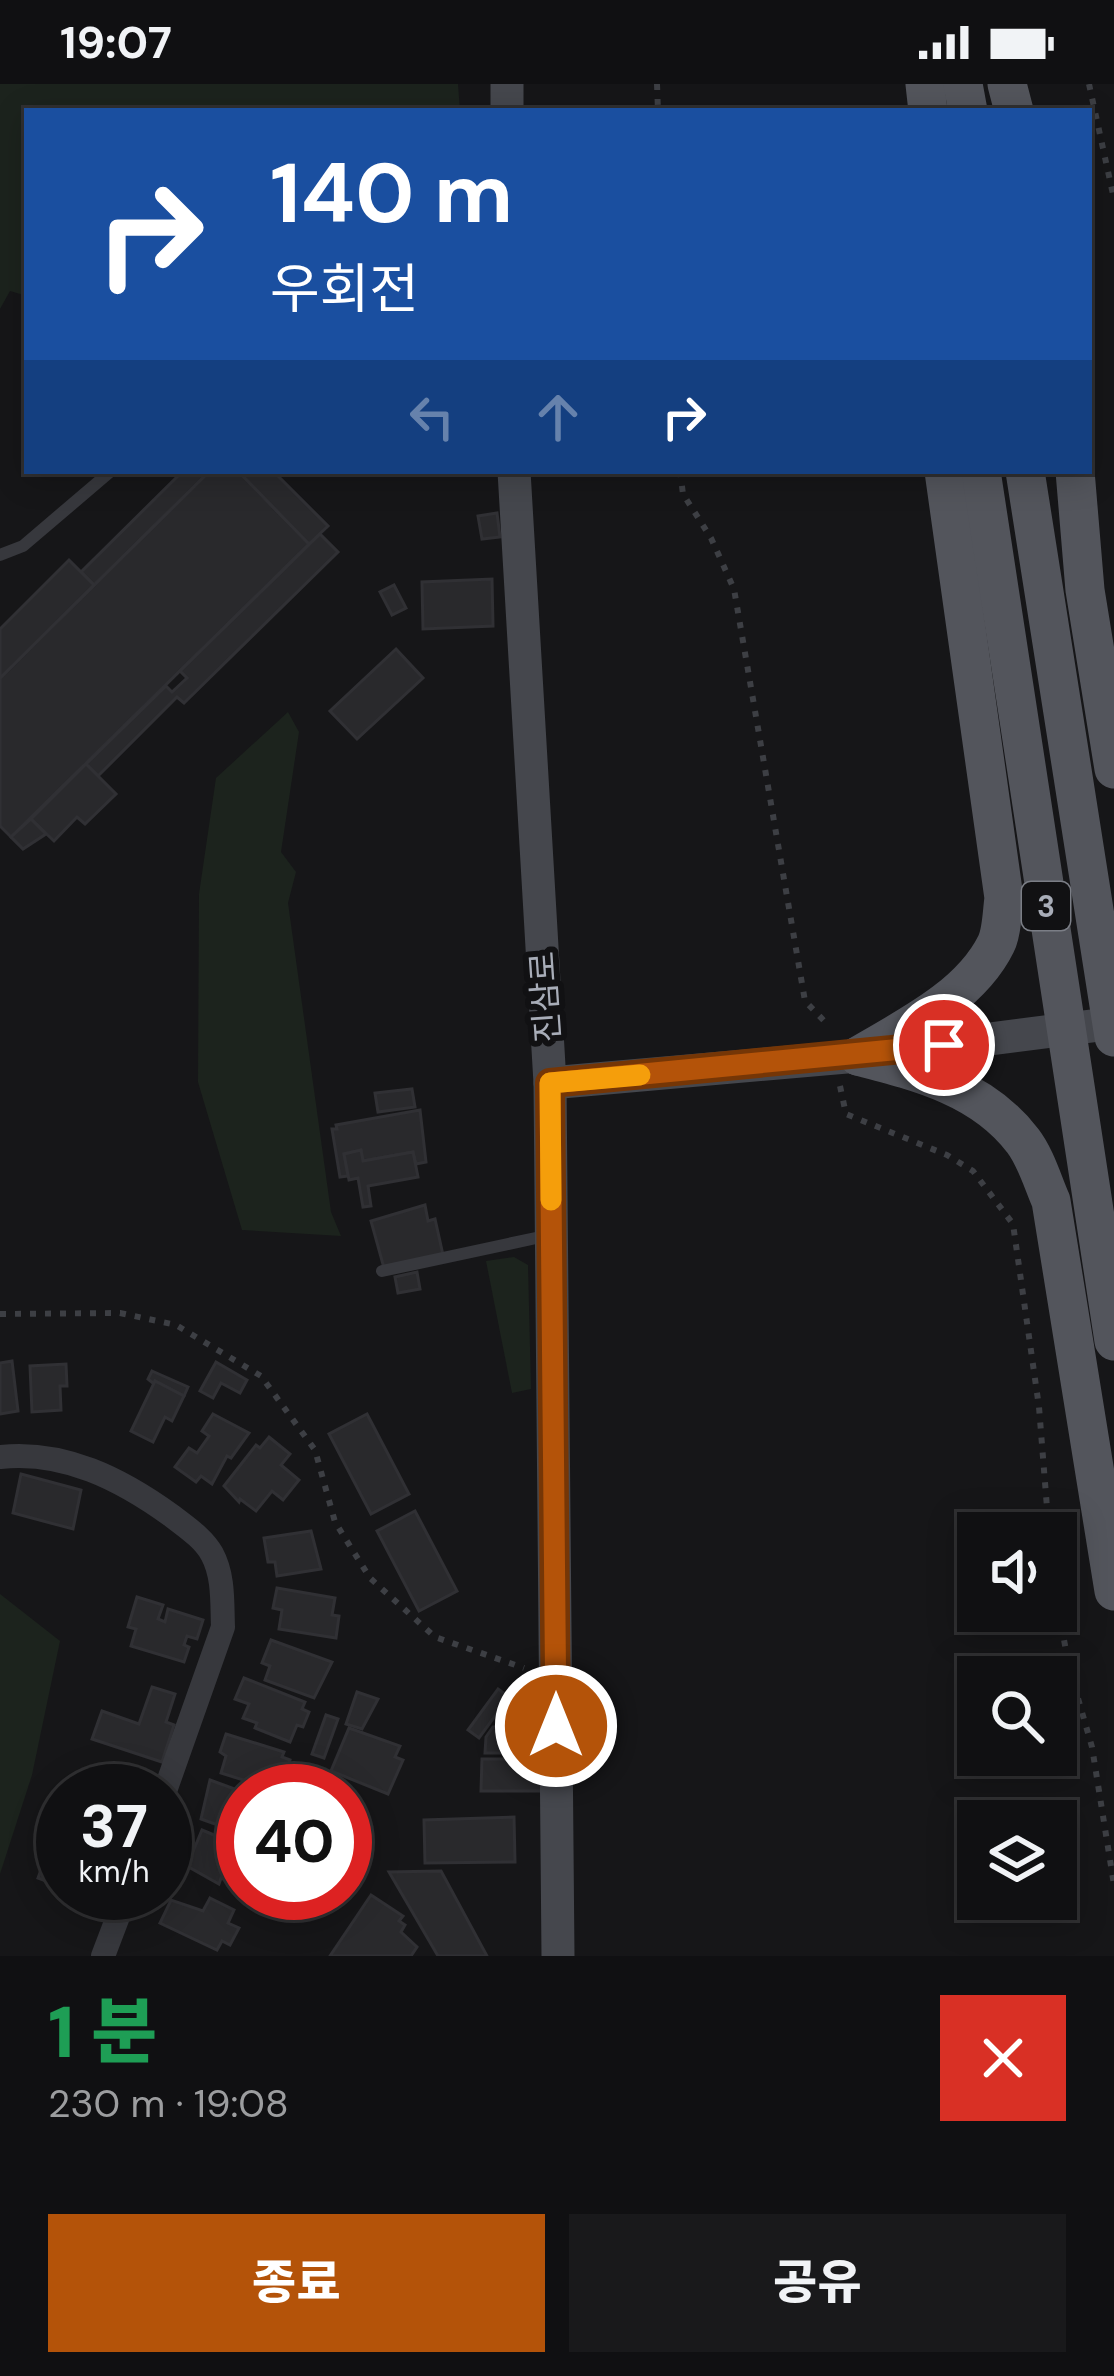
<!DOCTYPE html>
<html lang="ko">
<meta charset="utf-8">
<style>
:root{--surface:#101012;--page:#19191b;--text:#f1f3f6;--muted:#9c9d9f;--line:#303032;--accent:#b45309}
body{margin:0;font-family:"DM Sans","Noto Sans KR",sans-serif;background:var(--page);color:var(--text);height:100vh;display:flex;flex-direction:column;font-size:45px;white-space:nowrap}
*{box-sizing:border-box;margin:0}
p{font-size:39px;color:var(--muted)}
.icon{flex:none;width:66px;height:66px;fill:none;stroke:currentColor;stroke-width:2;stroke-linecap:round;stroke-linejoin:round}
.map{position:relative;height:1872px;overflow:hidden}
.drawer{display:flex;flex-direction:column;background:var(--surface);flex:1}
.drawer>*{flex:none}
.banner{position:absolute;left:24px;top:24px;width:1068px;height:366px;border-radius:0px;box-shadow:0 6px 30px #0003,0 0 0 3px var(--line);background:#1a4fa0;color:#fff;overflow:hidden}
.buttons{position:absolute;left:957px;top:1428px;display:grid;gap:24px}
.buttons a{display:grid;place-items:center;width:120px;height:120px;border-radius:0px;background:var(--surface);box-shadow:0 6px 30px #0003,0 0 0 3px var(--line);font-size:60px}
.speed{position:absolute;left:36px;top:1680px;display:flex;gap:24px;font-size:60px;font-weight:700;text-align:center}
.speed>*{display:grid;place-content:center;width:156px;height:156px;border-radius:50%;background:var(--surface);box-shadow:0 6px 30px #0003,0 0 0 3px var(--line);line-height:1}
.speed small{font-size:30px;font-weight:400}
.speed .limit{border:18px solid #d22;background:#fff;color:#111}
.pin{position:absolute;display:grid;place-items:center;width:102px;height:102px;color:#fff;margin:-51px;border:6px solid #fff;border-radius:50%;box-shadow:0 3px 12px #0007}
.me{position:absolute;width:132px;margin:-66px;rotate:0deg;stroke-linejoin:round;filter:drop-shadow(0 0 9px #0008)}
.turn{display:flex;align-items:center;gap:42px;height:252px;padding:0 48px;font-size:54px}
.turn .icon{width:156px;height:156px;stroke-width:2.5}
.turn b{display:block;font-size:84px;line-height:102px}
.lanes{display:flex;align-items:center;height:114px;padding:0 48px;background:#0003;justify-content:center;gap:60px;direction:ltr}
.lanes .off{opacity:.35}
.round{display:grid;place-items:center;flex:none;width:126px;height:126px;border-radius:0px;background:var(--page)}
.overview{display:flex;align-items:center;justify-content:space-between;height:204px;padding:0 48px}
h1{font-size:72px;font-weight:800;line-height:90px;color:#1e9e55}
.cta{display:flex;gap:24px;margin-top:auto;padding:24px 48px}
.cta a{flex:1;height:138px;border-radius:0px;background:var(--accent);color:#fff;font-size:48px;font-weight:800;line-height:138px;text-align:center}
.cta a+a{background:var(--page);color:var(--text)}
.status{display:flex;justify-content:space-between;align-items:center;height:84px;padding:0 60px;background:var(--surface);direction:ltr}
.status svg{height:33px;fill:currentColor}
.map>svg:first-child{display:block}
</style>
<div class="status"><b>19:07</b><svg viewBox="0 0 49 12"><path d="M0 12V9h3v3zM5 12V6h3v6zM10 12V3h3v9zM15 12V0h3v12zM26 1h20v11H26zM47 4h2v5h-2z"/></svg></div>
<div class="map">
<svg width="1114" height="1872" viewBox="0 0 1114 1872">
<rect width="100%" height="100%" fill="#161618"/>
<g fill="#1c231d">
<polygon points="0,0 458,0 460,27 27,27 27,212 10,207 0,225"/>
<polygon points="288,628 299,648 281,768 296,788 288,819 331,1128 341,1152 242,1146 198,998 199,810 216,694"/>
<polygon points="514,1173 528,1181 531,1305 512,1309 486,1177"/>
<polygon points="0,1510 60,1557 32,1691 0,1790"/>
</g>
<g fill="#29292c" stroke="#303034" stroke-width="3">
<polygon points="183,387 210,387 94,501 81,488"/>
<polygon points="210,387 238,387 309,460 11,753 0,742 0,594"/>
<polygon points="238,387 273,387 328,442 309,460"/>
<polygon points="497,429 500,453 482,455 478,432"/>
<polygon points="320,450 338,468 184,619 177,613 98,692 86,680 166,602 172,608 187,594 180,587"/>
<polygon points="69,476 94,501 0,594 0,545"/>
<polygon points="492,495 493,542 423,545 422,498"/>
<polygon points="394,501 406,524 392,531 380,508"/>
<polygon points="396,565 423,594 357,655 330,627"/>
<polygon points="86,680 116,710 85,740 77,733 54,757 31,735"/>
<polygon points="31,735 46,750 23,765 11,753"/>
<polygon points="412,1005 415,1023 378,1028 375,1009"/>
<polygon points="420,1026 426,1078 416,1080 413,1068 363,1077 361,1066 344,1070 348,1092 340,1093 332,1045 337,1045 336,1041"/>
<polygon points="361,1066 363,1077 413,1068 418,1093 368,1102 371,1122 363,1123 358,1094 349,1096 344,1070"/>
<polygon points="425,1121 428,1137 435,1135 443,1171 384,1184 371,1137"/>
<polygon points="417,1188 420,1205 398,1209 395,1193"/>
<polygon points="12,1277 18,1327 0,1330 0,1279"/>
<polygon points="216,1278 247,1296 240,1309 221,1299 213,1314 200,1307"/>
<polygon points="66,1280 67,1302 60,1302 61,1326 32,1328 30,1282"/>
<polygon points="152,1287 188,1303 184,1312 155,1297 154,1300 148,1295"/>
<polygon points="155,1297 184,1312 172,1337 165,1333 153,1358 131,1347"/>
<polygon points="213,1330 249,1349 231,1374 227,1372 212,1400 201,1392 196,1398 175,1383 189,1364 197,1369 209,1352 202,1347"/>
<polygon points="367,1330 409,1410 371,1430 329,1350"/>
<polygon points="269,1353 290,1370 281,1381 299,1396 283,1416 272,1407 256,1427 240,1415 239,1418 224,1402 256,1361 260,1364"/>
<polygon points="21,1390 81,1406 73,1445 13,1429"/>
<polygon points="415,1427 457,1507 419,1527 377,1447"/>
<polygon points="311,1447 321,1485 277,1492 275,1478 268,1478 264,1454"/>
<polygon points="277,1504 335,1514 332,1531 339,1532 336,1554 279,1545 282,1526 273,1524"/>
<polygon points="137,1513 163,1521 158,1535 165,1538 168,1525 203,1536 197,1555 187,1552 184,1561 189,1563 184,1578 131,1562 136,1545 128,1543"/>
<polygon points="271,1556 332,1578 314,1614 265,1596 270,1582 262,1579"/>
<polygon points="244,1594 305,1618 302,1625 309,1628 303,1643 297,1641 290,1658 255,1644 257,1639 243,1634 249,1620 235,1615"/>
<polygon points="152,1603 175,1610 166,1638 174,1641 162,1678 92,1655 102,1627 139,1640"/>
<polygon points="498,1605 509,1613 479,1654 468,1646"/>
<polygon points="357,1608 378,1615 362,1645 346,1640"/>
<polygon points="326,1631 338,1635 324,1674 312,1670"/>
<polygon points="493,1643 531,1644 531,1669 485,1669 486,1653"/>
<polygon points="349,1644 400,1662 395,1673 403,1676 388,1710 331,1687"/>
<polygon points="226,1650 284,1668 282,1673 290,1676 286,1689 277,1686 272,1705 221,1689 226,1672 220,1668"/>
<polygon points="482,1675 542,1675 542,1707 481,1707"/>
<polygon points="110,1685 140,1696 136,1707 102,1707"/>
<polygon points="210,1696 243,1708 243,1750 201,1735"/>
<polygon points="514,1733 515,1778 425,1779 424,1736"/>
<polygon points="202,1746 243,1763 243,1803 221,1794 219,1800 187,1782"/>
<polygon points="45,1775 63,1781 63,1803 38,1794"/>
<polygon points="441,1787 487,1872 438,1872 389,1788"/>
<polygon points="63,1806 63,1809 111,1809 100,1823 61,1810"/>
<polygon points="371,1811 403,1832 399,1837 405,1841 401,1848 417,1863 411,1872 330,1872"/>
<polygon points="210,1814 234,1826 228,1839 239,1844 230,1861 222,1857 217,1866 160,1839 171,1816 203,1827"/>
</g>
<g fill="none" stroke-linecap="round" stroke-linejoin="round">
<g stroke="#3d3f44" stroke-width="6" stroke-dasharray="6 9" stroke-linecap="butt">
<polyline points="657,0 658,27"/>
<polyline points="1089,0 1114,115"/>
<polyline points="680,387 683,410 711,454 734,505 805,917 829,942"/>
<polyline points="840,1002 846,1030 947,1071 973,1087 1013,1140 1039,1323 1049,1449"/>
<polyline points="0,1230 120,1229 176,1241 261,1292 315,1366 335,1438 370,1494 435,1553 524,1584"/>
<polyline points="1056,1512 1069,1583 1092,1663 1114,1801"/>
</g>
<g stroke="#37383d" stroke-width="12">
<polyline points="0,471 23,462 111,387"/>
<polyline points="382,1187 550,1151"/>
</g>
<g stroke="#37383d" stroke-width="24">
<path d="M0 1373C64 1366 121 1395 172 1432 186 1443 203 1454 212 1470 224 1492 222 1519 223 1543L165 1707"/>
<polyline points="103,1872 127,1809"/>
</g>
<g stroke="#45474d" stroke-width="33">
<polyline points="507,0 507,27"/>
<polyline points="514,387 550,999 558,1872"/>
<polyline points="550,999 858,972 1114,939"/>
</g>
<g stroke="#53555c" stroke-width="39">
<polyline points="925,0 928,27"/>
<polyline points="963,0 968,27"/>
<polyline points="1007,0 1014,27"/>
<polyline points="1075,387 1085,506 1114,685"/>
<path d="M858 972C905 944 970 913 996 860 1002 848 1002 828 1004 814L944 387"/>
<path d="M858 972C920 988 983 1004 1023 1057 1036 1074 1043 1099 1051 1117L1114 1507"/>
</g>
<g stroke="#53555c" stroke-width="39">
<polyline points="981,387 1114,1257"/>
<polyline points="1025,387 1114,953"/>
</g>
</g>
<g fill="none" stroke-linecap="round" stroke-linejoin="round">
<g stroke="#753606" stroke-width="30">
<polyline id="route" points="556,1642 550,999 944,961"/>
</g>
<use href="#route" stroke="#b45309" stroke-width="21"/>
<polyline stroke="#f59e0b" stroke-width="21" points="551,1116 550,999 640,991"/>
</g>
<g text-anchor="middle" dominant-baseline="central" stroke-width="12" stroke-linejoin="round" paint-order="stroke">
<rect fill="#111113" stroke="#7b7e86" stroke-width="3" x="1022" y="798" width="48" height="48" rx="9"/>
<g font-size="30" font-weight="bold" fill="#a8adb8">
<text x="1046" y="822">3</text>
</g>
<g font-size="33" fill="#a8adb8" stroke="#111113">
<text transform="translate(545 913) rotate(-94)">진삼로</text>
</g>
</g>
</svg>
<div class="buttons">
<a><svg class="icon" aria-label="sound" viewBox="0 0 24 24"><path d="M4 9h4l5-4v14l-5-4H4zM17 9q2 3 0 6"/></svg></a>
<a><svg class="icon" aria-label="search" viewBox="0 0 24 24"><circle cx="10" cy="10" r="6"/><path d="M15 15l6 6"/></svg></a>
<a><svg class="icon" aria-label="layers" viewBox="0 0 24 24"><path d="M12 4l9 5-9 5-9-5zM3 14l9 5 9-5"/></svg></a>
</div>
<div class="speed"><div>37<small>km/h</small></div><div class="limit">40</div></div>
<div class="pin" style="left:944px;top:961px;background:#d93025"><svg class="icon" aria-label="arrive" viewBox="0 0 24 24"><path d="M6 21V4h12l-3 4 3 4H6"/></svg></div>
<svg class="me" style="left:556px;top:1642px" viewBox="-20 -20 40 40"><circle r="17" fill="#b45309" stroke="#fff" stroke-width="3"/><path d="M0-11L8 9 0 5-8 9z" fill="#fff"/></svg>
<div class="banner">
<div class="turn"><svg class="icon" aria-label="right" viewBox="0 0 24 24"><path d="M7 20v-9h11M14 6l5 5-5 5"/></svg><div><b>140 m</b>우회전</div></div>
<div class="lanes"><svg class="icon off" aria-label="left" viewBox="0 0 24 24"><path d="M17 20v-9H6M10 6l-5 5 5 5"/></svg><svg class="icon off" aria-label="ahead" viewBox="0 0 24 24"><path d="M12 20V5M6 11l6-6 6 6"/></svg><svg class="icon" aria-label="right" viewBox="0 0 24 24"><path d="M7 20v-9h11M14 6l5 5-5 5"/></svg></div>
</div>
</div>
<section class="drawer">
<div class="overview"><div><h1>1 분</h1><p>230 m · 19:08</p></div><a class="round" style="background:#d93025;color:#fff"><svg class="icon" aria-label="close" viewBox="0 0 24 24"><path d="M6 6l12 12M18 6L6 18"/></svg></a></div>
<div class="cta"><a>종료</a><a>공유</a></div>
</section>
